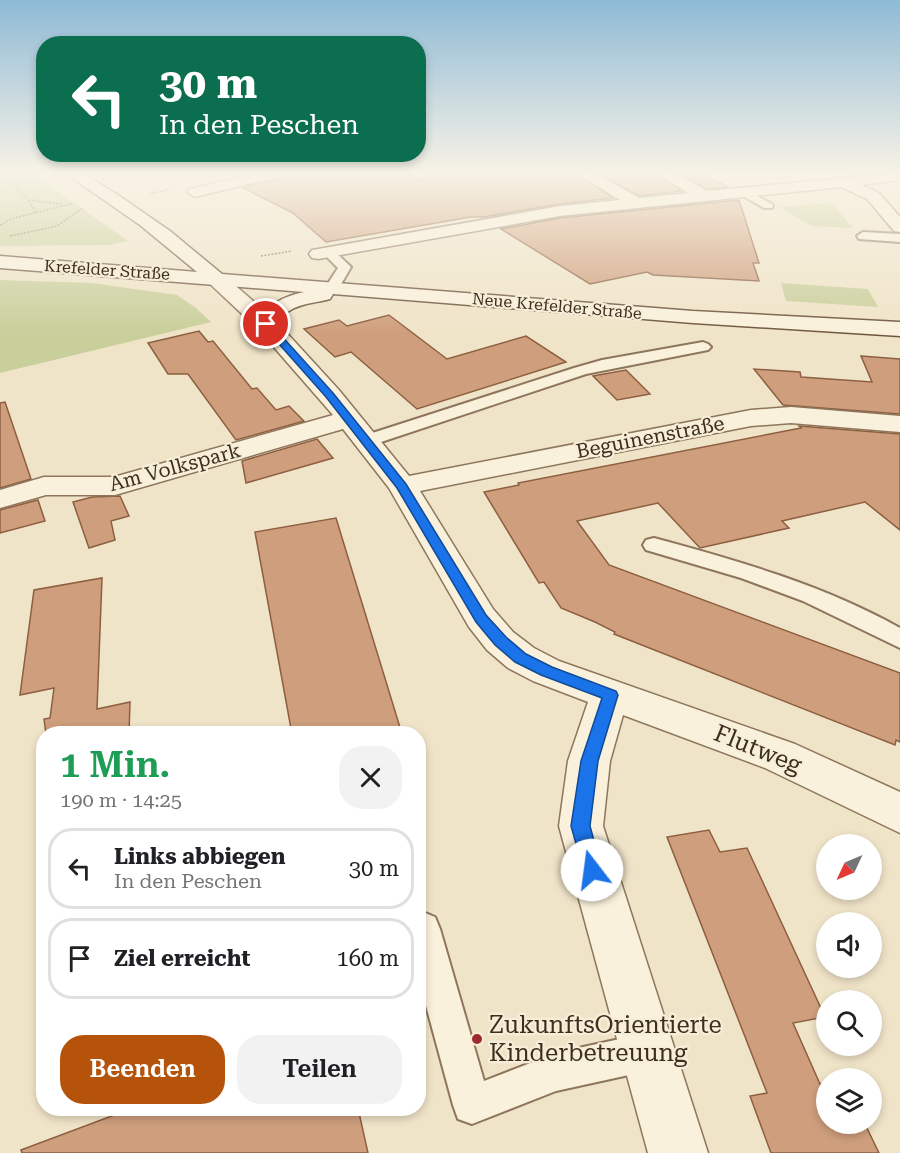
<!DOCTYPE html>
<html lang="de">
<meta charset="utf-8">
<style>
:root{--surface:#fff;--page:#f2f2f2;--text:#202124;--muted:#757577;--line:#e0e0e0;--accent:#b45309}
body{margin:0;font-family:"Roboto Serif",serif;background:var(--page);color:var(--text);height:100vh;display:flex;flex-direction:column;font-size:22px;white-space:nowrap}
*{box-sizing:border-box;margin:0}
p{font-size:20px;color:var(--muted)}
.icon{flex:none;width:33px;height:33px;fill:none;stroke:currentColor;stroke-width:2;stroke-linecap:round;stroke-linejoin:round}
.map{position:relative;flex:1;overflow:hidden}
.sheet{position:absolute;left:36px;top:726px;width:390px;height:390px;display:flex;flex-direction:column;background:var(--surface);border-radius:24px;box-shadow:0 3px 9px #0003}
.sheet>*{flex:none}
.hud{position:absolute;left:36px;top:36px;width:390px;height:126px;border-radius:24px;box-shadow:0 3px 9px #0003;background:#0b6e4f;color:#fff;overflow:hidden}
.needle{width:39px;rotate:226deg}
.controls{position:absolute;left:816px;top:834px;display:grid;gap:12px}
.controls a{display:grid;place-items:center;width:66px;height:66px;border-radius:50%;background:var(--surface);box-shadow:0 3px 9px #0003;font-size:30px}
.pin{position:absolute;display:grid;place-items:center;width:51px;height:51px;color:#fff;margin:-26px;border:3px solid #fff;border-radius:50%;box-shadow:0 2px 6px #0007}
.me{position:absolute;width:66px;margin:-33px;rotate:345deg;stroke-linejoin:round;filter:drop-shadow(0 0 4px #0008)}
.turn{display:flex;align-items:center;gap:21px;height:126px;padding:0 24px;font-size:27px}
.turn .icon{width:78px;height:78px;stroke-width:2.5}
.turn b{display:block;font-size:42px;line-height:51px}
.round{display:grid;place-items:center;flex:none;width:63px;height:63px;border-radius:24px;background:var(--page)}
.headline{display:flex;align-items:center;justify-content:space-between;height:102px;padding:0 24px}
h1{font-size:36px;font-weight:600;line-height:45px;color:#1e9e55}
.primary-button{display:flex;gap:12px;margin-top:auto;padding:12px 24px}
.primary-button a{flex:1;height:69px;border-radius:24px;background:var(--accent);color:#fff;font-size:24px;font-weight:600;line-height:69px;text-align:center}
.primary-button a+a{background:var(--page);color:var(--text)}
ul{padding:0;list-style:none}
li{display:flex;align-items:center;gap:18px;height:81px;margin:0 12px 9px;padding:0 12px;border:3px solid var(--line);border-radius:24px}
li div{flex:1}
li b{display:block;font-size:22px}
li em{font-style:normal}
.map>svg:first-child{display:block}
</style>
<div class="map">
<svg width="900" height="1153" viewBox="0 0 900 1153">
<rect width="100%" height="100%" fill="#f0e4c8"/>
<g fill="#c9cf9b">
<polygon points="0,173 31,173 128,241 109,245 0,246"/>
<polygon points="831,203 853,228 811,226 780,207"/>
<polygon points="0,280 92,283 177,295 196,308 211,322 0,373"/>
<polygon points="781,283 868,289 878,307 786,301"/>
</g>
<g fill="#cf9f7d" stroke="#8d5f41" stroke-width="1.5">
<polygon points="285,173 412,173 414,178 421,180 433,173 575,173 613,198 560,204 483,217 471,217 326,242 293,213 243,188 282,178"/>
<polygon points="599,173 655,173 681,191 639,196"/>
<polygon points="680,173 701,173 728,187 707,189"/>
<polygon points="739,200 759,263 753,263 759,281 653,275 647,272 590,284 501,229 560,218"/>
<polygon points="389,315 447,359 526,336 566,362 417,409 351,352 335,357 304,329 339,320 347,326"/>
<polygon points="199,331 208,342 213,341 252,389 257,388 276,410 289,406 304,421 236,440 188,374 168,374 148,343"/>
<polygon points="861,356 900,359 900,414 783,405 754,369 800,372 801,377 872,382"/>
<polygon points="626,370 650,394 617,400 593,376"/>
<polygon points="5,402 31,479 0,488 0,403"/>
<polygon points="799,426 900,434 900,530 865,502 782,521 789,528 700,548 658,503 577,521 609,565 900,673 900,742 896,740 895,745 614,634 615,632 595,622 561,608 544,582 539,583 484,492 519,485 518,483 801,428"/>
<polygon points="317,439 333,458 246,483 242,461"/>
<polygon points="120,496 129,516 111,521 115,540 89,548 73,502 92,497"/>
<polygon points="38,500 45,521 0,533 0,510"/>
<polygon points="336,518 402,734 292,734 255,532"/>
<polygon points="102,578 97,709 130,702 129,734 46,734 44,719 50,718 54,688 20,695 34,590"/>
<polygon points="709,830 720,852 747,848 825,1017 793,1023 820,1084 826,1082 826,1124 865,1124 879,1153 771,1153 750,1096 767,1093 667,837"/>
<polygon points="133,1108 358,1108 368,1153 22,1153 21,1150"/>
</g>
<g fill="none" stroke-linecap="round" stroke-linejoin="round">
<g stroke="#8d765c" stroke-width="4">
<g id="lane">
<polygon points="742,188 772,204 773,206 772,208 764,208 738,193 737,191"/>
<polygon points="863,232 900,234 900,242 859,239 857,236"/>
<polygon points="328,248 332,249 351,267 337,291 332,292 325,288 338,268 322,252"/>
<polygon points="703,342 708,344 711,347 708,350 586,374 372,445 360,445 357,441 360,437 574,368 602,360"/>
<path d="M654 538C739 561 823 585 900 628V648L803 601 741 578 646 550 643 545 646 540Z"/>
<polygon points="423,912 435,917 440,929 484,1081 556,1053 647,1033 660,1039 666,1052 660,1065 647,1071 556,1091 472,1124 458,1119 453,1105 418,976 418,914"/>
</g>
</g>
<g stroke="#8d765c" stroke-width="3">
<g id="street">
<polygon points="257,173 283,173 281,176 195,197 187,192 190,189"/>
<polygon points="414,173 431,173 421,178 416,177"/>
<polygon points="577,173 595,173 639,198 688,193 657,173 675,173 707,191 900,173 900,180 861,185 879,193 900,217 900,232 894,231 867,199 841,187 560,216 318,259 312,258 309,254 312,250 318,249 560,206 620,200"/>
<polygon points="215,272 222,274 274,319 339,390 409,476 751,410 791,407 900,416 900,432 791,423 751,426 420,491 493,609 513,632 534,648 559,661 795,744 900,792 900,833 765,768 623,715 610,761 603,826 708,1153 648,1153 559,826 568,761 588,702 533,681 508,668 487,650 469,627 389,488 343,429 115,495 46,495 0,508 0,490 44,477 114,477 333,415 258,329 208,282 205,278 208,274"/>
</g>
</g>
<g stroke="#6f573f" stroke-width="3">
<path id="secondary" d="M65 173H82L115 193 170 231 222 274 693 311 900 322V336L693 323 333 294 330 299C316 303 301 303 289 311 276 320 276 333 258 329L255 324C268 305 281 297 304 292L0 268V256L197 272 140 225Z"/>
</g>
<g stroke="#8d765c" stroke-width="1.5" stroke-dasharray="2 1.5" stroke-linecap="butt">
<polyline points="0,174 29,200 62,204"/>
<polyline points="149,194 171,189"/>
<polyline points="29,201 36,213"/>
<polyline points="0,225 11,219 74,203"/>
<polyline points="10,236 57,226 83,208"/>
<polyline points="261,256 292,251"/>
</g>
<use href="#lane" fill="#faf1dc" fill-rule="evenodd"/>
<use href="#street" fill="#faf1dc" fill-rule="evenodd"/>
<use href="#secondary" fill="#faf1dc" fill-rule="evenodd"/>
</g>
<linearGradient id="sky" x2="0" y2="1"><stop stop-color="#8fbad6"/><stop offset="0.52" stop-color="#f8f3e6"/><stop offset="1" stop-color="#f8f3e6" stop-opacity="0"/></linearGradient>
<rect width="900" height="334" fill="url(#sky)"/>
<polygon fill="#1a73e8" stroke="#114b97" stroke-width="1.5" points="263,322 269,322 333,393 406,484 486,615 506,637 526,654 552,667 616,691 618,695 598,761 590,826 602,870 599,876 592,879 585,876 571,826 581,761 602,698 541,675 515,662 495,645 476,622 397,488 326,397 263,326"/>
<circle fill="#9e2a2b" stroke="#f7eed8" stroke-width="2" cx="477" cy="1039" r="6"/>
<g text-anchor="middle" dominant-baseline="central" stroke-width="4.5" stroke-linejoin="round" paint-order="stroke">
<g font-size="16" fill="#3d2e20" stroke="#f7eed8">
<text transform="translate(107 270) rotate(4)">Krefelder Straße</text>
<text transform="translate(557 306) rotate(5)">Neue Krefelder Straße</text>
</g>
<g font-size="20" fill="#3d2e20" stroke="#f7eed8">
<text transform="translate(650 437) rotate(-11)">Beguinenstraße</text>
<text transform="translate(175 467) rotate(-15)">Am Volkspark</text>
</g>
<g font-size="24" fill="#3d2e20" stroke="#f7eed8">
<text transform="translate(758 749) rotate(22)">Flutweg</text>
</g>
<g font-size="24" fill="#3d2e20" stroke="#f7eed8" text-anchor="start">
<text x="489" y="1025">ZukunftsOrientierte<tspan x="489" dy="28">Kinderbetreuung</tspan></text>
</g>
</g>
</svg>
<div class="controls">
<a><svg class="needle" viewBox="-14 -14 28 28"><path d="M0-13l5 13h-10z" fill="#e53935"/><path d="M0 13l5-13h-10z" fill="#757577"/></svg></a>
<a><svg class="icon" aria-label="sound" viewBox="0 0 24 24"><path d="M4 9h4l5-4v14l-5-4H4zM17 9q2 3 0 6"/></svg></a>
<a><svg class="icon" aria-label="search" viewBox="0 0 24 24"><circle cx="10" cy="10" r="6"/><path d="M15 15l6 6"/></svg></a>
<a><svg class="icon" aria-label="layers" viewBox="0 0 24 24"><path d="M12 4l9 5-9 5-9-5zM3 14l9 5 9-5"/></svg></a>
</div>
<div class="pin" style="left:266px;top:324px;background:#d93025"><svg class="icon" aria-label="arrive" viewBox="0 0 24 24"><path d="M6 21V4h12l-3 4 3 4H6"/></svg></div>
<svg class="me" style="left:592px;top:870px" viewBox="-20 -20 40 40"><circle r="19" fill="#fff"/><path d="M0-13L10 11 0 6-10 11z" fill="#1a73e8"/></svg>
<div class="hud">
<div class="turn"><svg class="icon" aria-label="left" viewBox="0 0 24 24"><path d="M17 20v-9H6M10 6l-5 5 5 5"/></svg><div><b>30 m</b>In den Peschen</div></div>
</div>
<section class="sheet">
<div class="headline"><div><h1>1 Min.</h1><p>190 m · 14:25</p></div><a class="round"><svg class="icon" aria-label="close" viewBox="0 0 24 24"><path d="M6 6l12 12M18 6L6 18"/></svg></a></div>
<ul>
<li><svg class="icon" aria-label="left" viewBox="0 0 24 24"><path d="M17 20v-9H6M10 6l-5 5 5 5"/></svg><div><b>Links abbiegen</b><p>In den Peschen</p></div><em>30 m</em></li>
<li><svg class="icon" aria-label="arrive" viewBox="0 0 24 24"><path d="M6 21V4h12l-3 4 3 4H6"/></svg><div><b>Ziel erreicht</b></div><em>160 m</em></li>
</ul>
<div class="primary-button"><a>Beenden</a><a>Teilen</a></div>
</section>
</div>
